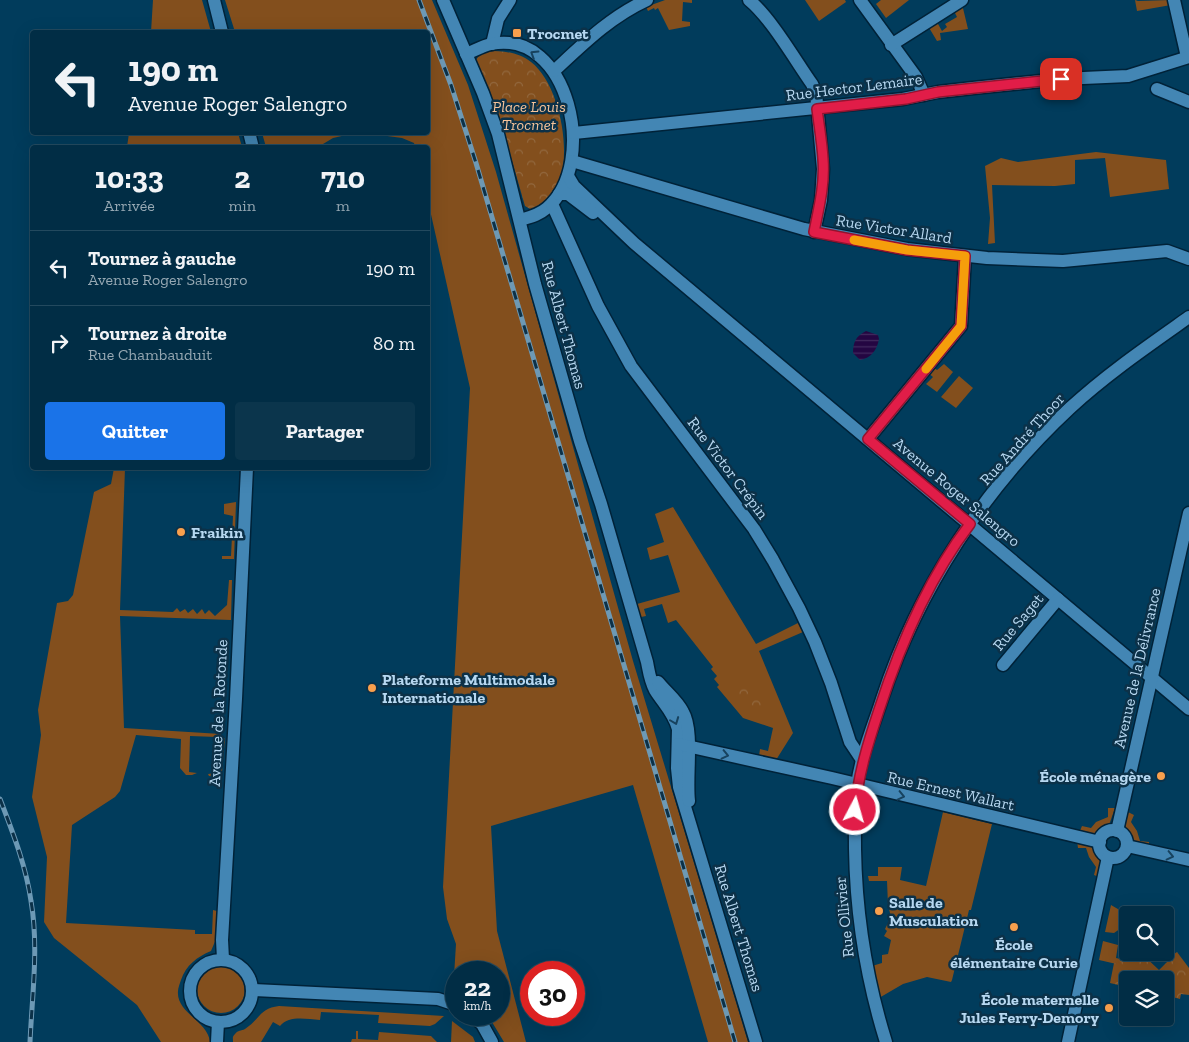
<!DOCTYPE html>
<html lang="fr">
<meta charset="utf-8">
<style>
:root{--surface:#012d45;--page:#0b354c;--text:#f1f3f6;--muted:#96a8b3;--line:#23495e;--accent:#1a73e8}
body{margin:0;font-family:"Zilla Slab",serif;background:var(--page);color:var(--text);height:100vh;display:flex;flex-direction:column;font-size:19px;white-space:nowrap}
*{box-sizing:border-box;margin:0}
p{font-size:16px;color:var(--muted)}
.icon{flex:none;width:28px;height:28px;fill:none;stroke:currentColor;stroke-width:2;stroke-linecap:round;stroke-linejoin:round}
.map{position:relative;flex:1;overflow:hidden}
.drawer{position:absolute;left:30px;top:145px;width:400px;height:325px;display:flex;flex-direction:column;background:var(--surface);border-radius:5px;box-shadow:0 5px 20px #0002,0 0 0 1px var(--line)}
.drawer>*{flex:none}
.guide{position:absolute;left:30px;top:30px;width:400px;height:105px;border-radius:5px;box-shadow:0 5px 20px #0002,0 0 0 1px var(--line);background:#012d45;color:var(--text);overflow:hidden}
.controls{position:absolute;left:1119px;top:906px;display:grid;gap:10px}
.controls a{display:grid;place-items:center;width:55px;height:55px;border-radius:5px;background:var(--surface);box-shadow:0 5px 20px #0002,0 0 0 1px var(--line);font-size:25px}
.speed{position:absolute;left:445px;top:961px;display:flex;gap:10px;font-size:25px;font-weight:700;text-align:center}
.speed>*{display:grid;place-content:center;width:65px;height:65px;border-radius:50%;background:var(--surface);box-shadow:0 5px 20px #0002,0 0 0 1px var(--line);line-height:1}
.speed small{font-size:12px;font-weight:400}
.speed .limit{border:8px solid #d22;background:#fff;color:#111}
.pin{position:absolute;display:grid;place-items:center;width:42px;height:42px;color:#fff;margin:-21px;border-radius:10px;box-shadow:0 2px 8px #0006}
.me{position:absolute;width:55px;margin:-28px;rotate:6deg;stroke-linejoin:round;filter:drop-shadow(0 0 4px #0008)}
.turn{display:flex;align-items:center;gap:18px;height:105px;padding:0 15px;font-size:22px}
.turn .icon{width:65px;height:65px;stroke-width:2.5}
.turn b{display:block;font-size:35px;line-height:42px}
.eta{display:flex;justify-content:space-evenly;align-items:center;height:85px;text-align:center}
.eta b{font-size:30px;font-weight:700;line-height:35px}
.action{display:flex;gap:10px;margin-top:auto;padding:10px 15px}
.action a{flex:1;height:58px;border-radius:5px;background:var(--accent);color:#fff;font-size:20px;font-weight:700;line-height:58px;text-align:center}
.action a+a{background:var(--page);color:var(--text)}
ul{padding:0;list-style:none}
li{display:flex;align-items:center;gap:15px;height:75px;padding:0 15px;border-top:1px solid var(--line)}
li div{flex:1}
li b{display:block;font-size:19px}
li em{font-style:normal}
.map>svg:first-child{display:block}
</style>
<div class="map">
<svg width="1189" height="1042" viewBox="0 0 1189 1042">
<defs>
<pattern id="park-crowns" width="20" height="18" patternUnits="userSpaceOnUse" patternTransform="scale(1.25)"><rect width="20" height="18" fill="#834f1d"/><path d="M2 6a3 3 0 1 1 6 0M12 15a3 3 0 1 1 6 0" fill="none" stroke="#92683e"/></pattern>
<pattern id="water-rules" width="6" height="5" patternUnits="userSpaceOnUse" patternTransform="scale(1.25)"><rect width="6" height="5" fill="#240642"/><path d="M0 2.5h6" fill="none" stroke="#422a5e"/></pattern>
</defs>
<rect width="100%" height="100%" fill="#013c5c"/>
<g fill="#834f1d">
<polygon points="153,0 202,0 211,32 151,32"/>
<polygon points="225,0 432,0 468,85 496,172 633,661 748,1042 708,1042 633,785 491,826 497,931 526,1042 504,1042 492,1022 485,1015 499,1015 499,972 456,972 456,995 453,992 456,944 447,919 443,887 470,388 428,201 428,148 415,147 414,143 402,138 365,133 428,132 428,32 235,32"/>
<polygon points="665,0 692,0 692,3 683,2 682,21 690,22 690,26 669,30 658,8 655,10 654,8 648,11 646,7"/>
<polygon points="805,0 845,0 846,2 819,21"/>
<polygon points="881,0 909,0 886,18 876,4"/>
<polygon points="1135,0 1138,1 1170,0 1171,5 1137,11"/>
<polygon points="962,4 968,29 940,33 941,40 937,41 928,26 933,23 938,24 942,31 947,27 945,24 957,17 955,13 956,8"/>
<polygon points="129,133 238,133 242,147 127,147"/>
<polygon points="262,133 262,132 355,133 333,138 318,147 266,147"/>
<polygon points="1096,152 1166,160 1169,189 1110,197 1105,158 1075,160 1075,184 1055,186 992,185 995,243 988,244 990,218 985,166 1001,158 1018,162"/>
<polygon points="944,364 953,372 937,392 926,384 933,377 928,373 933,367 937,370"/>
<polygon points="959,376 973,388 956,408 941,397"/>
<path d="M114 468H125L120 610 173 612 177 608 180 612 185 609 188 613 193 609 197 614 202 609 205 614 209 610 215 616 227 605 229 580H232L231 620 120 616 124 728 221 734V738H225L222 772 219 777 209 776 208 774 215 773 217 737 190 736 189 772 197 773 192 775H186L180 768 181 739 136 735 120 791 115 797 72 825 66 923 195 930V934H212L213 910 217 911 216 939 211 951C197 957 186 965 181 980 180 983 178 988 178 991 176 1013 208 1021 210 1042H161L137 1005 54 938 44 922 47 857 32 797 41 735 38 710 57 603 68 601 73 595 94 492 111 484Z"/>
<polygon points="236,502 234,559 222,559 222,556 231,556 233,516 224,514 224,504"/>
<polygon points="673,507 756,644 798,623 803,632 759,651 793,733 776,760 759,756 760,749 768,751 773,728 743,718 717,687 719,685 714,679 717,676 711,669 713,667 676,620 668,623 662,604 644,609 646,616 641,617 637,604 680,592 668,555 650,560 647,548 664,542 655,514"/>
<polygon points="1108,808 1115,808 1109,825 1095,835 1079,833 1082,826 1091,828 1096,822 1108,817"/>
<polygon points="943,812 992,824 971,910 969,910 952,980 951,982 927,977 903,984 879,998 872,966 882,963 882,955 888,954 891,940 884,936 887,931 885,929 891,917 888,905 887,881 869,881 868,876 878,876 878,867 902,867 900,880 926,886"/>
<polygon points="1128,812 1134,815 1131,822 1137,831 1140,841 1149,842 1149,847 1131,841 1125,828"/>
<path d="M1077 841C1101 848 1102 852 1099 877L1094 875 1096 867 1089 857 1086 848H1078Z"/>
<polygon points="1111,905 1123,912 1120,915 1127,924 1114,933 1105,932"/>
<polygon points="1103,941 1118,945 1116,958 1135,962 1134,968 1099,960"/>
<circle cx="221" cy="989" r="24"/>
<path d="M279 1006 444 1016 435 1024 430 1026 378 1023 379 1015 321 1012 320 1020C306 1019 289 1015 280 1026L273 1022 261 1042H233C233 1038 232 1037 235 1034 238 1030 241 1031 245 1029 259 1020 260 1008 279 1006Z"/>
<polygon points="452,1021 473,1037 475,1042 451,1042"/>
<polygon points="356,1031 358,1031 358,1039 378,1040 379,1032 431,1036 437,1042 351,1042 352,1039 356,1039"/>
</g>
<g fill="url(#park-crowns)">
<path d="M487 51C503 51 518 52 531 62 559 84 571 147 560 180 556 191 543 204 532 210L525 206 504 133 495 106 476 60 480 54Z"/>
<polygon points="745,683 755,684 765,706 751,712 734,700 732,689"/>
<polygon points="1127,947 1128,952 1141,953 1159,970 1169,960 1168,958 1177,952 1189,968 1189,995 1181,994 1180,999 1165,995 1165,980 1128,980 1127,987 1110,983 1114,963 1119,964 1122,951"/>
</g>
<path fill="url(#water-rules)" d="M866 331 878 335 879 339C877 350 871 358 860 360L853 353C853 342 856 336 866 331Z"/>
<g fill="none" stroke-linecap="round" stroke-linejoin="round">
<g stroke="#002238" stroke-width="15">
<g id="minor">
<polyline points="214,0 222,32"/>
<path d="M443 0 483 93 498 134 535 284 580 441 601 504 647 662C649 672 650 681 655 690 663 703 674 713 678 729L677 768 679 787 756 1042"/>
<path d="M749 0C771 18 795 60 812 84L816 93 823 169 821 200 814 232"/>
<polyline points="860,0 916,77 924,95"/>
<polyline points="1174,0 1187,57"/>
<polyline points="492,44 498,19 510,0"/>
<polyline points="891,45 962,0"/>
<path d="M466 54C474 51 482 46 491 44 569 28 599 164 547 208 539 215 530 217 520 220"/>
<path d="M554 71C583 44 610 17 647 0"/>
<polyline points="1157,89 1189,102"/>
<polyline points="249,132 253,148"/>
<polyline points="574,133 903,99 938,92 973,88 1061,79 1128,76 1189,57"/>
<polyline points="572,161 804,229 907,249 987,258 1063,261 1167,251 1189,259"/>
<polyline points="568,176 574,186 634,243 1189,709"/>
<polyline points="559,194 568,194 593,213"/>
<polyline points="552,204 598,306 631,366 754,529 773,560 799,608 815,642 831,683 850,742 862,760"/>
<polyline points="868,439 961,326 965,257"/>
<polyline points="1003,665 1058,599"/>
<path d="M658 682C666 692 677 700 683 712 694 731 686 776 689 801"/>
<polyline points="678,744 832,778 1100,842"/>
<circle cx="1113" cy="844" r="14"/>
<polyline points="1117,831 1189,513"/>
<polyline points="1127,846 1189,860"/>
<polyline points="223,959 222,940 236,699 247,468"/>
<circle cx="221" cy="991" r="31"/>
<polyline points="252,990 438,999 456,1005"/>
<polyline points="471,1015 482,1024 492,1042"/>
<polyline points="217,1042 218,1022"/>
<path d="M886 1042C866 978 856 915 855 849 855 827 854 806 857 785 861 755 873 727 882 699 918 589 985 487 1070 408 1107 374 1148 346 1189 317"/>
<polyline points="1068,1042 1108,857"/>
</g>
</g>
<use href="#minor" stroke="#4386b4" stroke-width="12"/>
<g stroke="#6d99b5" stroke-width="5">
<g id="rail">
<polyline points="419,0 451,85 476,163 735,1042"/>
<path d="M0 799C13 833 26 866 31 901 39 947 32 996 30 1042"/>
</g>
</g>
<use href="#rail" stroke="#0c3148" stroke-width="3" stroke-dasharray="9" stroke-linecap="butt"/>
</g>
<defs><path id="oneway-chevron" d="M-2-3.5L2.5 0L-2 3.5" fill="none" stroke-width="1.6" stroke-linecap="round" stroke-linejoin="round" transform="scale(1.25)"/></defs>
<g stroke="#17425e">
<use href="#oneway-chevron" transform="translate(534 54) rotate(-148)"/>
<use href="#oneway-chevron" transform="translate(675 721) rotate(69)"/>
<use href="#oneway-chevron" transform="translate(725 755) rotate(13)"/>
<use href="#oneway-chevron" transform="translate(901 796) rotate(13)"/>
<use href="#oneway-chevron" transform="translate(1170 856) rotate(13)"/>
</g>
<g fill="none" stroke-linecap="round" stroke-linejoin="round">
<g stroke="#92132f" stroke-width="12">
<path id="route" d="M855 810C858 775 868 743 879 710 900 645 928 579 970 524L868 439 961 326 965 256 907 250 814 232C819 207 825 184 823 159 822 142 819 125 817 109L906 99 938 92 1061 79"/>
</g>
<use href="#route" stroke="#e11d48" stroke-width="9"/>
<polyline stroke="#f59e0b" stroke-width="9" points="854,240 907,250 965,256 961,326 926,369"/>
</g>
<g fill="#f9a04d" stroke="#0c3148" stroke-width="2">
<rect x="512" y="28" width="10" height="10" rx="2.5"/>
<circle cx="181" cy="532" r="5"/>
<circle cx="372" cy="688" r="5"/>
<circle cx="1161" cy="776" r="5"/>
<circle cx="879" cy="911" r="5"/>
<circle cx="1014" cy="927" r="5"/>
<circle cx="1109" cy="1008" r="5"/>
</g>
<g text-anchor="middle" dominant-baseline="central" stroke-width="5" stroke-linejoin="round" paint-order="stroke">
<g font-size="16" font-weight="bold" fill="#b7d8f1" stroke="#0c3148" text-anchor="start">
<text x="527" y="33">Trocmet</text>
<text x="191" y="532">Fraikin</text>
<text x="382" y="679">Plateforme Multimodale<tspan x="382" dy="18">Internationale</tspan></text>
<text x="1151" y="776" text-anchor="end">École ménagère</text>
<text x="889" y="902">Salle de<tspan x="889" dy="18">Musculation</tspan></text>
<text x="1014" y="944" text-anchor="middle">École<tspan x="1014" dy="18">élémentaire Curie</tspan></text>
<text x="1099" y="999" text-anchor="end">École maternelle<tspan x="1099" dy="18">Jules Ferry-Demory</tspan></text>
</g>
<g font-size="16" fill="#b7d8f1" stroke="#0c3148">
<text transform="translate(854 87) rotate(-7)">Rue Hector Lemaire</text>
<text transform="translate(894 229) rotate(9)">Rue Victor Allard</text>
<text transform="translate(564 325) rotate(75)">Rue Albert Thomas</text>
<text transform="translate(1022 439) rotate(-48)">Rue André Thoor</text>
<text transform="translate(728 468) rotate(53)">Rue Victor Crépin</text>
<text transform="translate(957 492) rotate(40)">Avenue Roger Salengro</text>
<text transform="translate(1018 622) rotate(-50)">Rue Saget</text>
<text transform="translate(1137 668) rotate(-77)">Avenue de la Délivrance</text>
<text transform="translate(218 713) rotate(-87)">Avenue de la Rotonde</text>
<text transform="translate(951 791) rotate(13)">Rue Ernest Wallart</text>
<text transform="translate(844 917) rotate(-96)">Rue Ollivier</text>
<text transform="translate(739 928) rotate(73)">Rue Albert Thomas</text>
</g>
<g font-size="16" font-style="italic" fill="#f7c49a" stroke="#0c3148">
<text x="529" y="106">Place Louis<tspan x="529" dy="18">Trocmet</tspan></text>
</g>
</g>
</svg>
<div class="controls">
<a><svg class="icon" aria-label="search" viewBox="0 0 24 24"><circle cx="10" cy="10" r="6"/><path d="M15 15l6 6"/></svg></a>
<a><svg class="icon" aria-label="layers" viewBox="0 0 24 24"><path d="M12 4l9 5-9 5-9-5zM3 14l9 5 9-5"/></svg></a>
</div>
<div class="speed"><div>22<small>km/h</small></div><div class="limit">30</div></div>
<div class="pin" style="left:1061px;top:79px;background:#d93025"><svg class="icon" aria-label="arrive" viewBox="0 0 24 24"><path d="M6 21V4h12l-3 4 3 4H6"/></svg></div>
<svg class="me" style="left:855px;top:810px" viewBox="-20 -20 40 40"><circle r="17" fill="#e11d48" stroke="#fff" stroke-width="3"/><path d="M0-11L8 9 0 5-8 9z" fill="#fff"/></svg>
<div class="guide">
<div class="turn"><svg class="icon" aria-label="left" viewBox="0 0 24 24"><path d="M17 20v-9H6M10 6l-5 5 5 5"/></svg><div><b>190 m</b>Avenue Roger Salengro</div></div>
</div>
<section class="drawer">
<div class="eta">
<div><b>10:33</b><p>Arrivée</p></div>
<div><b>2</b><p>min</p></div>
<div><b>710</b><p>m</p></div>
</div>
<ul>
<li><svg class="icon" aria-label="left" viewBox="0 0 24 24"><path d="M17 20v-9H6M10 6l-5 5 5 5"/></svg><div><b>Tournez à gauche</b><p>Avenue Roger Salengro</p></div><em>190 m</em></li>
<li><svg class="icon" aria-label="right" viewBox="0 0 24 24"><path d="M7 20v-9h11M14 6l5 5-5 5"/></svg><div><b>Tournez à droite</b><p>Rue Chambauduit</p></div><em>80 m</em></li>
</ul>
<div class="action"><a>Quitter</a><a>Partager</a></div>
</section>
</div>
